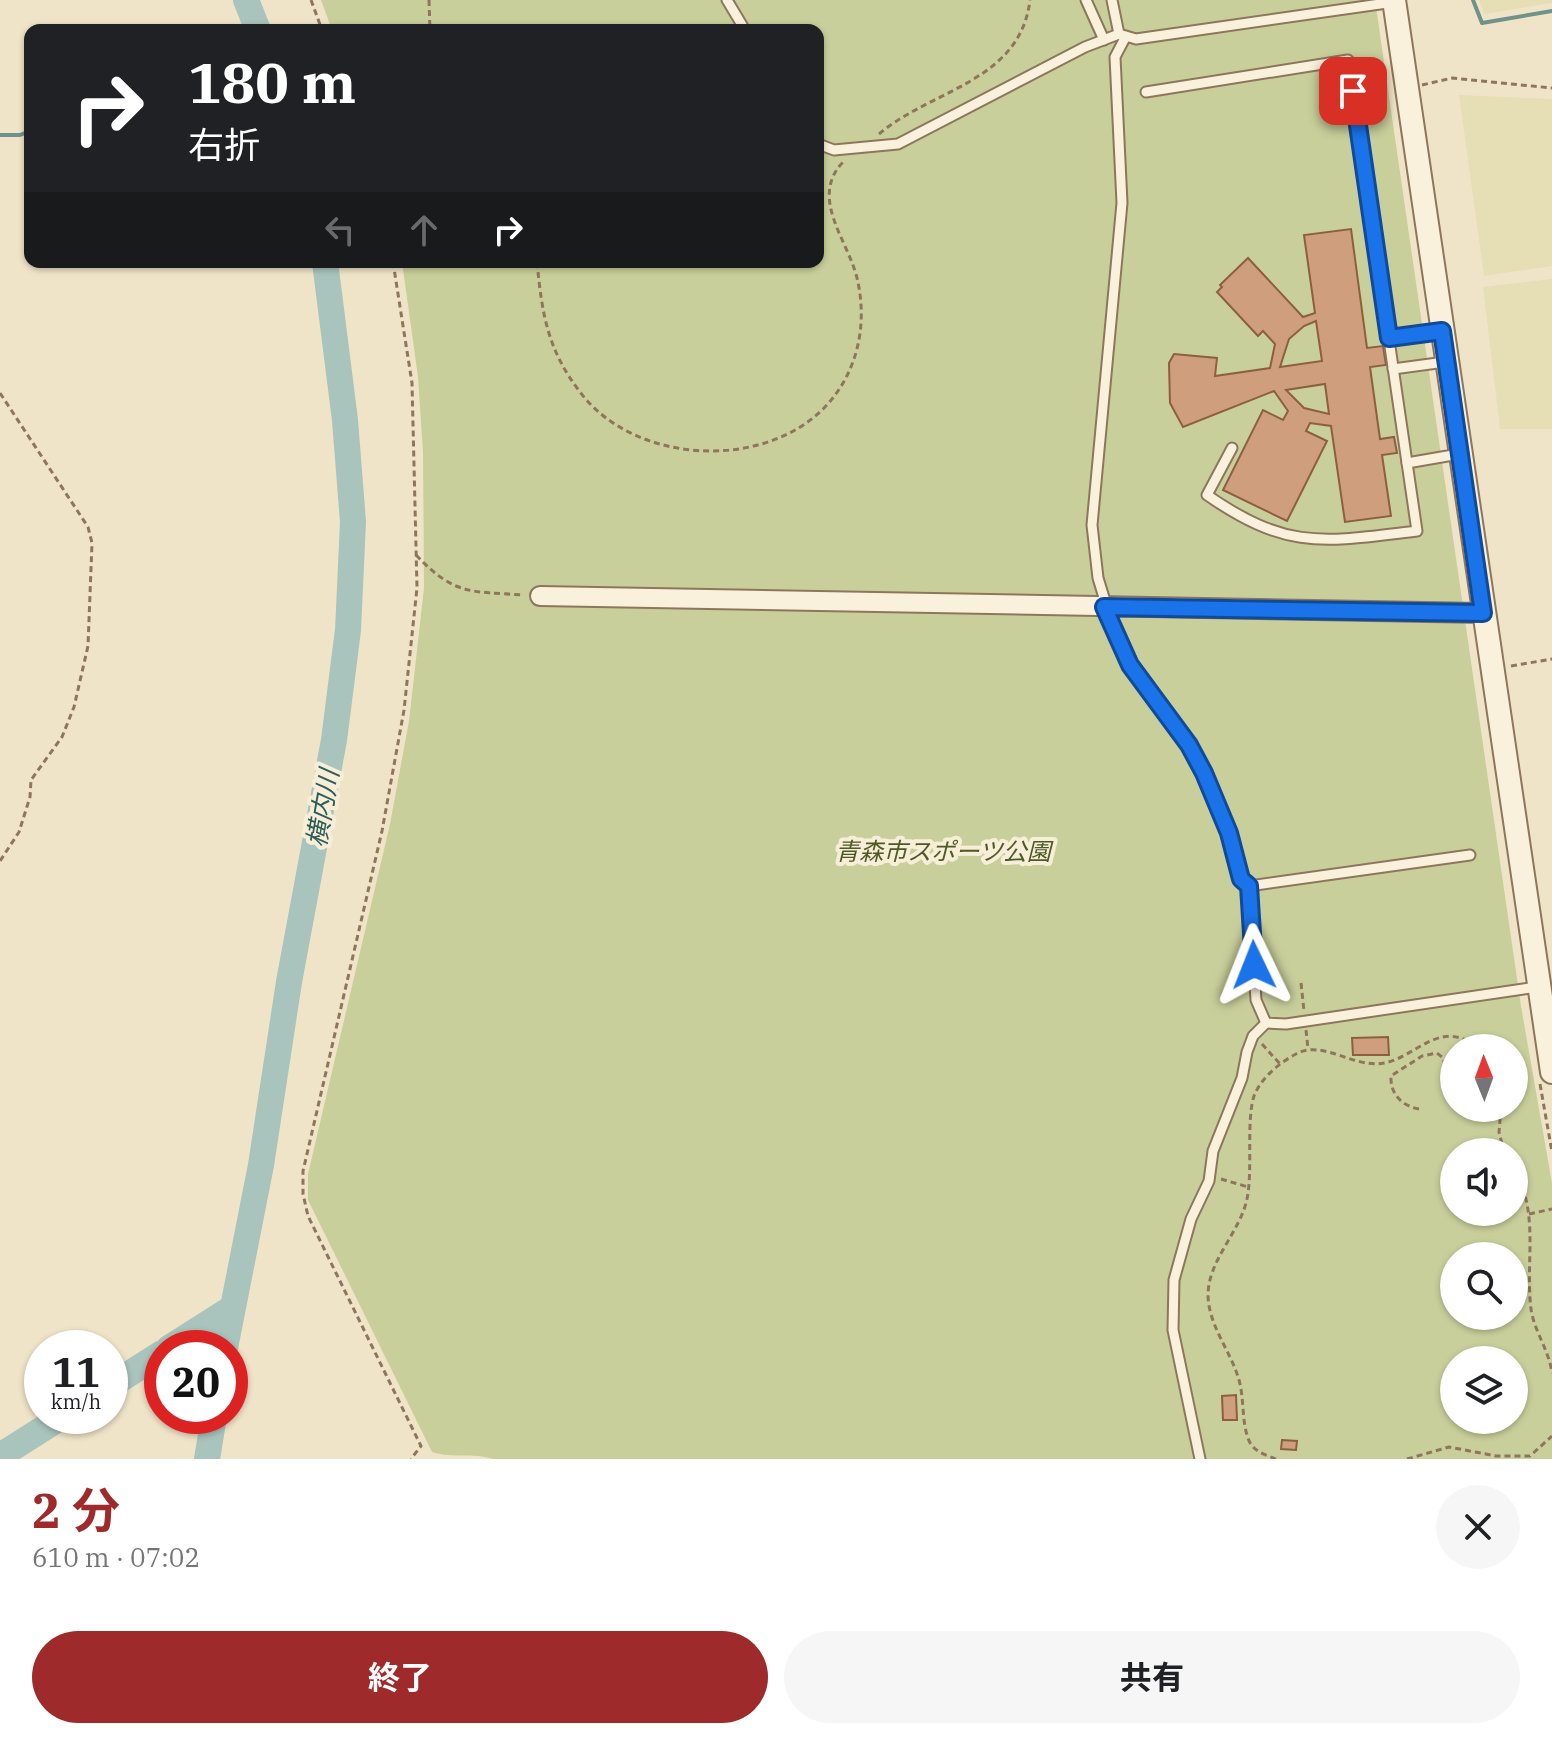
<!DOCTYPE html>
<html lang="ja">
<meta charset="utf-8">
<style>
:root{--surface:#fff;--page:#f6f6f6;--text:#202124;--muted:#757577;--accent:#9e2a2b}
body{margin:0;font-family:"IBM Plex Serif","Noto Sans JP",serif;background:var(--page);color:var(--text);height:100vh;display:flex;flex-direction:column;font-size:30px;white-space:nowrap}
*{box-sizing:border-box;margin:0}
p{font-size:26px;color:var(--muted)}
.icon{flex:none;width:44px;height:44px;fill:none;stroke:currentColor;stroke-width:2;stroke-linecap:round;stroke-linejoin:round}
.map{position:relative;height:1459px;overflow:hidden}
.drawer{display:flex;flex-direction:column;background:var(--surface);flex:1}
.drawer>*{flex:none}
.banner{position:absolute;left:24px;top:24px;width:800px;height:244px;border-radius:16px;box-shadow:0 2px 6px #0004;background:#202124;color:#fff;overflow:hidden}
.needle{width:52px;rotate:359deg}
.controls{position:absolute;left:1440px;top:1034px;display:grid;gap:16px}
.controls a{display:grid;place-items:center;width:88px;height:88px;border-radius:50%;background:var(--surface);box-shadow:0 2px 6px #0004;font-size:40px}
.speed{position:absolute;left:24px;top:1330px;display:flex;gap:16px;font-size:40px;font-weight:700;text-align:center}
.speed>*{display:grid;place-content:center;width:104px;height:104px;border-radius:50%;background:var(--surface);box-shadow:0 2px 6px #0004;line-height:1}
.speed small{font-size:20px;font-weight:400}
.speed .limit{border:12px solid #d22;background:#fff;color:#111}
.pin{position:absolute;display:grid;place-items:center;width:68px;height:68px;color:#fff;margin:-34px;border-radius:16px;box-shadow:0 4px 12px #0006}
.me{position:absolute;width:88px;margin:-44px;rotate:358deg;stroke-linejoin:round;filter:drop-shadow(0 0 6px #0008)}
.turn{display:flex;align-items:center;gap:28px;height:168px;padding:0 32px;font-size:36px}
.turn .icon{width:104px;height:104px;stroke-width:2.5}
.turn b{display:block;font-size:56px;line-height:68px}
.lanes{display:flex;align-items:center;height:76px;padding:0 32px;background:#0003;justify-content:center;gap:40px;direction:ltr}
.lanes .off{opacity:.35}
.round{display:grid;place-items:center;flex:none;width:84px;height:84px;border-radius:42px;background:var(--page)}
.head{display:flex;align-items:center;justify-content:space-between;height:136px;padding:0 32px}
h1{font-size:48px;font-weight:700;line-height:60px;color:var(--accent)}
.button{display:flex;gap:16px;margin-top:auto;padding:16px 32px}
.button a{flex:1;height:92px;border-radius:48px;background:var(--accent);color:#fff;font-size:32px;font-weight:700;line-height:92px;text-align:center}
.button a+a{background:var(--page);color:var(--text)}
.map>svg:first-child{display:block}
</style>
<div class="map">
<svg width="1552" height="1459" viewBox="0 0 1552 1459">
<rect width="100%" height="100%" fill="#f0e4c8"/>
<g fill="#e6deb5">
<polygon points="1479,0 1552,0 1552,3 1484,14"/>
<polygon points="1459,95 1552,99 1552,266 1484,276"/>
<polygon points="1552,279 1552,429 1500,429 1483,287"/>
</g>
<path fill="#c9cf9b" fill-rule="evenodd" d="M321 0H1375L1521 1006 1552 1183V1459H493C470 1452 454 1459 432 1452L308 1200V1174L390 824 409 721 424 588 423 453 418 377 402 262H818V30H332ZM1454 1048H1514V1108H1454ZM1454 1152H1514V1212H1454ZM1454 1256H1514V1316H1454ZM1454 1360H1514V1420H1454Z"/>
<g fill="none" stroke-linecap="round" stroke-linejoin="round">
<g stroke="#6f938a" stroke-width="4">
<polyline points="1473,0 1482,23 1552,11"/>
<polyline points="0,135 20,135 30,131"/>
</g>
<g stroke="#a9c4bc" stroke-width="26">
<polyline points="246,0 258,30"/>
<polyline points="169,1348 232,1308"/>
<polyline points="225,1348 261,1165 289,982 334,740 348,630 353,522 345,420 325,262"/>
<polyline points="110,1386 162,1353"/>
<polyline points="0,1456 63,1416"/>
<polyline points="207,1459 214,1416"/>
</g>
</g>
<g fill="#cf9f7d" stroke="#8d5f41" stroke-width="2" fill-rule="evenodd">
<path d="M1351 229 1367 348 1383 346 1386 365 1370 367 1380 439 1394 437 1397 453 1382 455 1391 516 1345 522 1331 426 1310 423 1306 431 1327 441 1287 521 1223 490 1263 410 1283 420 1288 411 1274 391 1183 427 1170 403 1169 363 1174 354 1217 358 1215 376 1270 368 1275 344 1263 331 1258 336 1217 292 1222 287 1220 285 1248 258 1303 317 1315 313 1304 235ZM1316 321 1322 361 1280 367 1289 339 1304 326ZM1325 384 1329 414 1304 408 1286 390Z"/>
<polygon points="1388,1037 1389,1055 1353,1055 1352,1038"/>
<polygon points="1236,1395 1237,1420 1223,1420 1222,1396"/>
<polygon points="1282,1440 1297,1441 1296,1450 1281,1449"/>
</g>
<g fill="none" stroke-linecap="round" stroke-linejoin="round">
<g stroke="#8d765c" stroke-width="13">
<g id="service">
<polyline points="727,0 745,30"/>
<polyline points="1086,0 1104,40"/>
<polyline points="1112,0 1119,34 1136,39 1394,2"/>
<polyline points="1125,38 1115,57 1122,203 1092,525 1098,578 1117,640 1130,665 1189,745 1219,805 1241,879 1249,886"/>
<path d="M1146 92 1348 60 1417 531C1323 542 1288 551 1207 495L1232 448"/>
<polyline points="818,144 834,150 898,144 1085,47 1119,34"/>
<polyline points="1389,338 1441,331"/>
<polyline points="1393,369 1445,362"/>
<polyline points="1407,463 1459,454"/>
<polyline points="1470,855 1249,886 1256,1000 1266,1023 1286,1024 1537,987"/>
<polyline points="1200,1459 1173,1330 1174,1280 1191,1219 1209,1181 1213,1151 1242,1078 1247,1052 1253,1036 1266,1023"/>
</g>
</g>
<g stroke="#8d765c" stroke-width="22">
<polyline id="minor" points="540,596 1483,613"/>
</g>
<g stroke="#8d765c" stroke-width="26">
<polyline id="tertiary" points="1394,0 1552,1072"/>
</g>
<g stroke="#8d765c" stroke-width="3" stroke-dasharray="6 4" stroke-linecap="butt">
<polyline points="311,0 322,30"/>
<polyline points="429,0 430,30"/>
<polyline points="1422,85 1452,78 1552,88"/>
<path d="M879 134C932 89 1020 82 1030 0"/>
<polyline points="393,262 412,383 417,588 404,710 382,831 303,1171 303,1194 308,1216 421,1446 411,1459"/>
<path d="M537 262C542 313 547 349 580 392 634 464 762 471 824 408 858 373 868 324 857 278 848 240 808 197 844 161"/>
<polyline points="0,393 88,527 92,543 88,646 74,707 62,737 31,780 30,797 19,832 0,861"/>
<path d="M416 555C455 596 470 591 523 595"/>
<polyline points="1511,666 1552,659"/>
<polyline points="1301,983 1304,1011"/>
<polyline points="1306,1030 1308,1049"/>
<polyline points="1262,1044 1280,1064"/>
<polyline points="1540,1084 1552,1152"/>
<polyline points="1449,1098 1454,1095"/>
<polyline points="1501,1108 1499,1132 1504,1152"/>
<path d="M1419 1109C1402 1106 1390 1094 1391 1076L1422 1056 1437 1053 1443 1058 1447 1072 1454 1074"/>
<path d="M1514 1169C1540 1214 1525 1261 1531 1309 1534 1331 1549 1350 1552 1373"/>
<polyline points="1221,1179 1248,1187"/>
<polyline points="1529,1214 1552,1209"/>
<path d="M1276 1459C1265 1455 1252 1451 1248 1438 1242 1422 1244 1402 1240 1384 1233 1353 1208 1327 1208 1294 1209 1259 1240 1232 1247 1199 1253 1170 1246 1121 1254 1096 1261 1078 1279 1063 1296 1054 1323 1039 1354 1069 1384 1063 1417 1057 1440 1017 1478 1048"/>
<polyline points="1407,1459 1449,1447 1496,1456 1530,1456 1552,1436"/>
</g>
<use href="#service" stroke="#faf1dc" stroke-width="9"/>
<use href="#minor" stroke="#faf1dc" stroke-width="18"/>
<use href="#tertiary" stroke="#faf1dc" stroke-width="22"/>
</g>
<g fill="none" stroke-linecap="round" stroke-linejoin="round">
<g stroke="#114b97" stroke-width="20">
<polyline id="route" points="1254,965 1249,886 1241,879 1229,833 1204,773 1189,745 1130,665 1104,607 1483,613 1442,331 1389,338 1353,91"/>
</g>
<use href="#route" stroke="#1a73e8" stroke-width="14"/>
</g>
<g text-anchor="middle" dominant-baseline="central" stroke-width="8" stroke-linejoin="round" paint-order="stroke">
<g font-size="24" font-style="italic" fill="#4d5a26" stroke="#f7eed8">
<text x="943" y="851">青森市スポーツ公園</text>
</g>
<g font-size="26" font-style="italic" fill="#2f5d5a" stroke="#f7eed8">
<text transform="translate(322 808) rotate(-80)">横内川</text>
</g>
</g>
</svg>
<div class="controls">
<a><svg class="needle" viewBox="-14 -14 28 28"><path d="M0-13l5 13h-10z" fill="#e53935"/><path d="M0 13l5-13h-10z" fill="#757577"/></svg></a>
<a><svg class="icon" aria-label="sound" viewBox="0 0 24 24"><path d="M4 9h4l5-4v14l-5-4H4zM17 9q2 3 0 6"/></svg></a>
<a><svg class="icon" aria-label="search" viewBox="0 0 24 24"><circle cx="10" cy="10" r="6"/><path d="M15 15l6 6"/></svg></a>
<a><svg class="icon" aria-label="layers" viewBox="0 0 24 24"><path d="M12 4l9 5-9 5-9-5zM3 14l9 5 9-5"/></svg></a>
</div>
<div class="speed"><div>11<small>km/h</small></div><div class="limit">20</div></div>
<div class="pin" style="left:1353px;top:91px;background:#d93025"><svg class="icon" aria-label="arrive" viewBox="0 0 24 24"><path d="M6 21V4h12l-3 4 3 4H6"/></svg></div>
<svg class="me" style="left:1254px;top:965px" viewBox="-20 -20 40 40"><path d="M0-17L14 15 0 8-14 15z" fill="#1a73e8" stroke="#fff" stroke-width="4"/></svg>
<div class="banner">
<div class="turn"><svg class="icon" aria-label="right" viewBox="0 0 24 24"><path d="M7 20v-9h11M14 6l5 5-5 5"/></svg><div><b>180 m</b>右折</div></div>
<div class="lanes"><svg class="icon off" aria-label="left" viewBox="0 0 24 24"><path d="M17 20v-9H6M10 6l-5 5 5 5"/></svg><svg class="icon off" aria-label="ahead" viewBox="0 0 24 24"><path d="M12 20V5M6 11l6-6 6 6"/></svg><svg class="icon" aria-label="right" viewBox="0 0 24 24"><path d="M7 20v-9h11M14 6l5 5-5 5"/></svg></div>
</div>
</div>
<section class="drawer">
<div class="head"><div><h1>2 分</h1><p>610 m · 07:02</p></div><a class="round"><svg class="icon" aria-label="close" viewBox="0 0 24 24"><path d="M6 6l12 12M18 6L6 18"/></svg></a></div>
<div class="button"><a>終了</a><a>共有</a></div>
</section>
